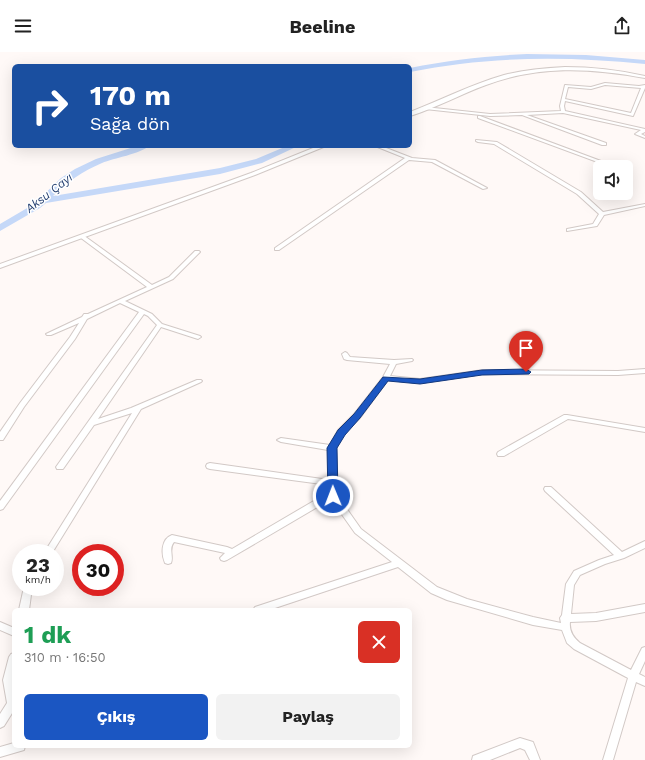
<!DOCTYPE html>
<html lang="tr">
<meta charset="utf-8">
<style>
:root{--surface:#fff;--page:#f2f2f2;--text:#222;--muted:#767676;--accent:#1b56c2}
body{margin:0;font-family:"Work Sans",sans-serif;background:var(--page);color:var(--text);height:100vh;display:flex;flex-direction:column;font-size:15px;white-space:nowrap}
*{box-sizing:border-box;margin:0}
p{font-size:13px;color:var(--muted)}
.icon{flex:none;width:22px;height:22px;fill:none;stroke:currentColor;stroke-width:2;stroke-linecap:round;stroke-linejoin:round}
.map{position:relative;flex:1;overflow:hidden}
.details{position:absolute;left:12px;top:556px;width:400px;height:140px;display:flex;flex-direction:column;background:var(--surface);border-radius:6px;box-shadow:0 4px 16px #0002}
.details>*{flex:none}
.top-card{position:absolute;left:12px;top:12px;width:400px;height:84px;border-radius:6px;box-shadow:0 4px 16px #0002;background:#1a4fa0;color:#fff;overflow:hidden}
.controls{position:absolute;left:593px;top:108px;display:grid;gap:8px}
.controls a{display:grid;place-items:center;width:40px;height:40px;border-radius:6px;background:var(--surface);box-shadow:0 4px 16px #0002;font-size:20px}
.speed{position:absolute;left:12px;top:492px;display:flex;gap:8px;font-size:20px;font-weight:700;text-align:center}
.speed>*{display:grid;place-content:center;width:52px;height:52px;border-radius:50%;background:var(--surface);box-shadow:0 4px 16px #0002;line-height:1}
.speed small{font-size:10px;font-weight:400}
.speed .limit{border:6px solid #d22;background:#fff;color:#111}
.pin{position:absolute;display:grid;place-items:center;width:34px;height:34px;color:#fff;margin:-41px -17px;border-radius:50% 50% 50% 0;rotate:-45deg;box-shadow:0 0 4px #0007}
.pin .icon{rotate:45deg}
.me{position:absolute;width:44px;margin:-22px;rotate:359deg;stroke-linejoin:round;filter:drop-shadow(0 0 3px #0008)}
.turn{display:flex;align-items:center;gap:14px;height:84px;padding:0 12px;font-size:18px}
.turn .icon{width:52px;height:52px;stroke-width:2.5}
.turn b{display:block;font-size:28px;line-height:34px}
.round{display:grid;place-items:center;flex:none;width:42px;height:42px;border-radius:6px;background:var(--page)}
.headline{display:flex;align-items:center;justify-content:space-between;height:68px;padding:0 12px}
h1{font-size:24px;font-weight:700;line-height:30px;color:#1e9e55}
.action{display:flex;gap:8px;margin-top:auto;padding:8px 12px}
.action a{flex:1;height:46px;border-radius:6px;background:var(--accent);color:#fff;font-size:16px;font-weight:700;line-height:46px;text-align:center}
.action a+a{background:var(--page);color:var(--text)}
header{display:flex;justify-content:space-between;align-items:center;height:52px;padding:0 12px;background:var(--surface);font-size:18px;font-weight:700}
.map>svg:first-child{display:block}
</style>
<header><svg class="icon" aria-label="menu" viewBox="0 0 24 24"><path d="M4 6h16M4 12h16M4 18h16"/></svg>Beeline<svg class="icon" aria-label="share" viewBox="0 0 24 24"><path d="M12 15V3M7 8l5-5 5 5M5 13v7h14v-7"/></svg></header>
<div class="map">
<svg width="645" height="708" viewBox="0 0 645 708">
<rect width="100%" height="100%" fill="#fff9f7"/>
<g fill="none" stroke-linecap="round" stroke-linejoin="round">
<g fill="#c5d8f8" fill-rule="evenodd">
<path d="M527 2 586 3 645 8V12C566 4 488 4 410 20V16C449 8 487 4 527 2Z"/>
<path d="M137 94H149C140 102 114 106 102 111 83 119 67 130 53 144L220 116 256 107 287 94H298L262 111 220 122 46 151 40 156 0 179V172L34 152 61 126 75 117 96 107Z"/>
</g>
<g stroke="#d2c9c6" stroke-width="2">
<g id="minor">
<path d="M605 31 639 34 645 33V36L633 64 565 49 564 54 565 59 645 77V80L641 82 645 84V86L635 82 641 78 563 61 527 63 606 91V93H602L522 63 490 64 425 57 423 56 425 55 490 62 561 59 560 54 565 33 591 35ZM605 33 641 36 631 61 565 47 568 35 591 37Z"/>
<polygon points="478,64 480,64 617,115 611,115 478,66"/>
<polygon points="476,88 497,90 581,140 603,160 645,152 645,154 604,163 597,174 567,179 567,177 593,172 599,162 577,142 494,92 478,90 476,89"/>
<polygon points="375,94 381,94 412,106 435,108 487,136 483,137 432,110 409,108 279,198 275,198 275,196 405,106"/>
<polygon points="83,183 152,233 169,225 195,199 199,199 200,200 173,227 125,249 152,262 162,272 200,284 201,285 198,287 161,275 98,367 131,356 197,328 201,328 202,329 201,330 141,357 52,501 44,501 132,361 94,373 63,417 57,417 56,415 157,273 148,264 144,262 3,457 0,458 0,449 139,260 120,251 87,267 75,287 24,355 3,388 0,388 0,380 20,351 70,285 79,271 51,283 47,283 46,282 82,265 84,262 88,262 147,235 81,186 81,184"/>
<path d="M345 300 347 301 350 305 394 308 412 307 413 308 412 309 396 312 390 324 420 327 483 318 618 319 645 317V321L618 323 483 322 420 331 388 328 360 366 344 381 336 396 337 443 361 477 437 535 467 547 533 565 561 571 560 566 562 563 566 532 574 519 599 508 614 503 545 439 544 437 545 435H551L622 500 645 489V496L624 506 605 512 580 523 574 533 571 562 596 561 645 552V560L596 569 570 570C569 579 573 585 580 591L631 618 642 596 645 595V609L639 622 645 625V634L636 630 613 708H603L628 626 574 597 567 591 562 578 533 573 447 548 431 541 398 515 269 558H253L255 555 392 510 355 481 331 447 227 508 224 509 221 508 220 506 225 501 174 490C168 497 174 504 171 511L168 512 165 511C161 502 161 487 172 483L227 495 232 497 324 443 329 442V433L210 417 207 416 206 414 207 412 210 411 329 428 328 398 281 390 277 388 281 386 330 393 338 378 354 362 383 325 390 312 347 308 344 307 342 302Z"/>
<polygon points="564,363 567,363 645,376 645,380 568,367 504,404 498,404 497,402 498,400"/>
<polygon points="24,535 32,535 29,558 19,558"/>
<polygon points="0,570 14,576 14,584 0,578"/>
<polygon points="14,601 14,624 13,628 14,635 14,658 4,674 0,676 0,662 7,651 3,628 9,605 11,602"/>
<polygon points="520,686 533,690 540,708 530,708 525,698 520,696 490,708 472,708 473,704"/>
<polygon points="14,691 14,694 25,694 24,698 0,705 0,695"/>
</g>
</g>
<g stroke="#d2c9c6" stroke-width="2">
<g id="tertiary">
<path d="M565 15C592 15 618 18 645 24V26C591 16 539 13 486 33 461 42 436 56 410 64V60C441 48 472 32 504 23 524 18 545 16 565 15Z"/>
<polygon points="318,94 326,94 255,123 0,216 0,212 251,121"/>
</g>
</g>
<use href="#minor" fill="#fff" fill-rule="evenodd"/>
<use href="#tertiary" fill="#fff" fill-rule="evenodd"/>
</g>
<polygon fill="#1b56c2" stroke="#12387e" points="526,317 531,320 529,322 482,323 420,332 388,329 360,366 345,383 337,396 338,444 336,447 329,447 328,444 327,396 338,378 354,362 383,325 420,327 482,318"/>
<g text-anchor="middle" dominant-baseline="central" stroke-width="3" stroke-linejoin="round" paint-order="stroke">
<g font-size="12" font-style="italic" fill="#243f71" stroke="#fff">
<text transform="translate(49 141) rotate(-38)">Aksu Çayı</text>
</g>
</g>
</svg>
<div class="controls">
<a><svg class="icon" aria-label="sound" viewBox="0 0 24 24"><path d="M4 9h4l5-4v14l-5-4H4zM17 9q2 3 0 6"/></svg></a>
</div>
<div class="speed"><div>23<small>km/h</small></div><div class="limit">30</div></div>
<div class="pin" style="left:526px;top:320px;background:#d93025"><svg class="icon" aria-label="arrive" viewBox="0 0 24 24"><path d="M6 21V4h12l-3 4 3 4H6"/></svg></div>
<svg class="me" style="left:333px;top:444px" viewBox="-20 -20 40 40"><circle r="17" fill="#1b56c2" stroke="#fff" stroke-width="3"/><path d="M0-11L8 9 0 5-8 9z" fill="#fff"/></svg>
<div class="top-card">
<div class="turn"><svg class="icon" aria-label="right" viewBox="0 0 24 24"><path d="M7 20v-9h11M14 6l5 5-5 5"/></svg><div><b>170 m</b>Sağa dön</div></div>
</div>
<section class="details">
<div class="headline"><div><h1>1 dk</h1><p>310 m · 16:50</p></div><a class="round" style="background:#d93025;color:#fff"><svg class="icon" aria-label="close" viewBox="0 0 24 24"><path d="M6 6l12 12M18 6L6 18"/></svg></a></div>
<div class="action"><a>Çıkış</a><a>Paylaş</a></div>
</section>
</div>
